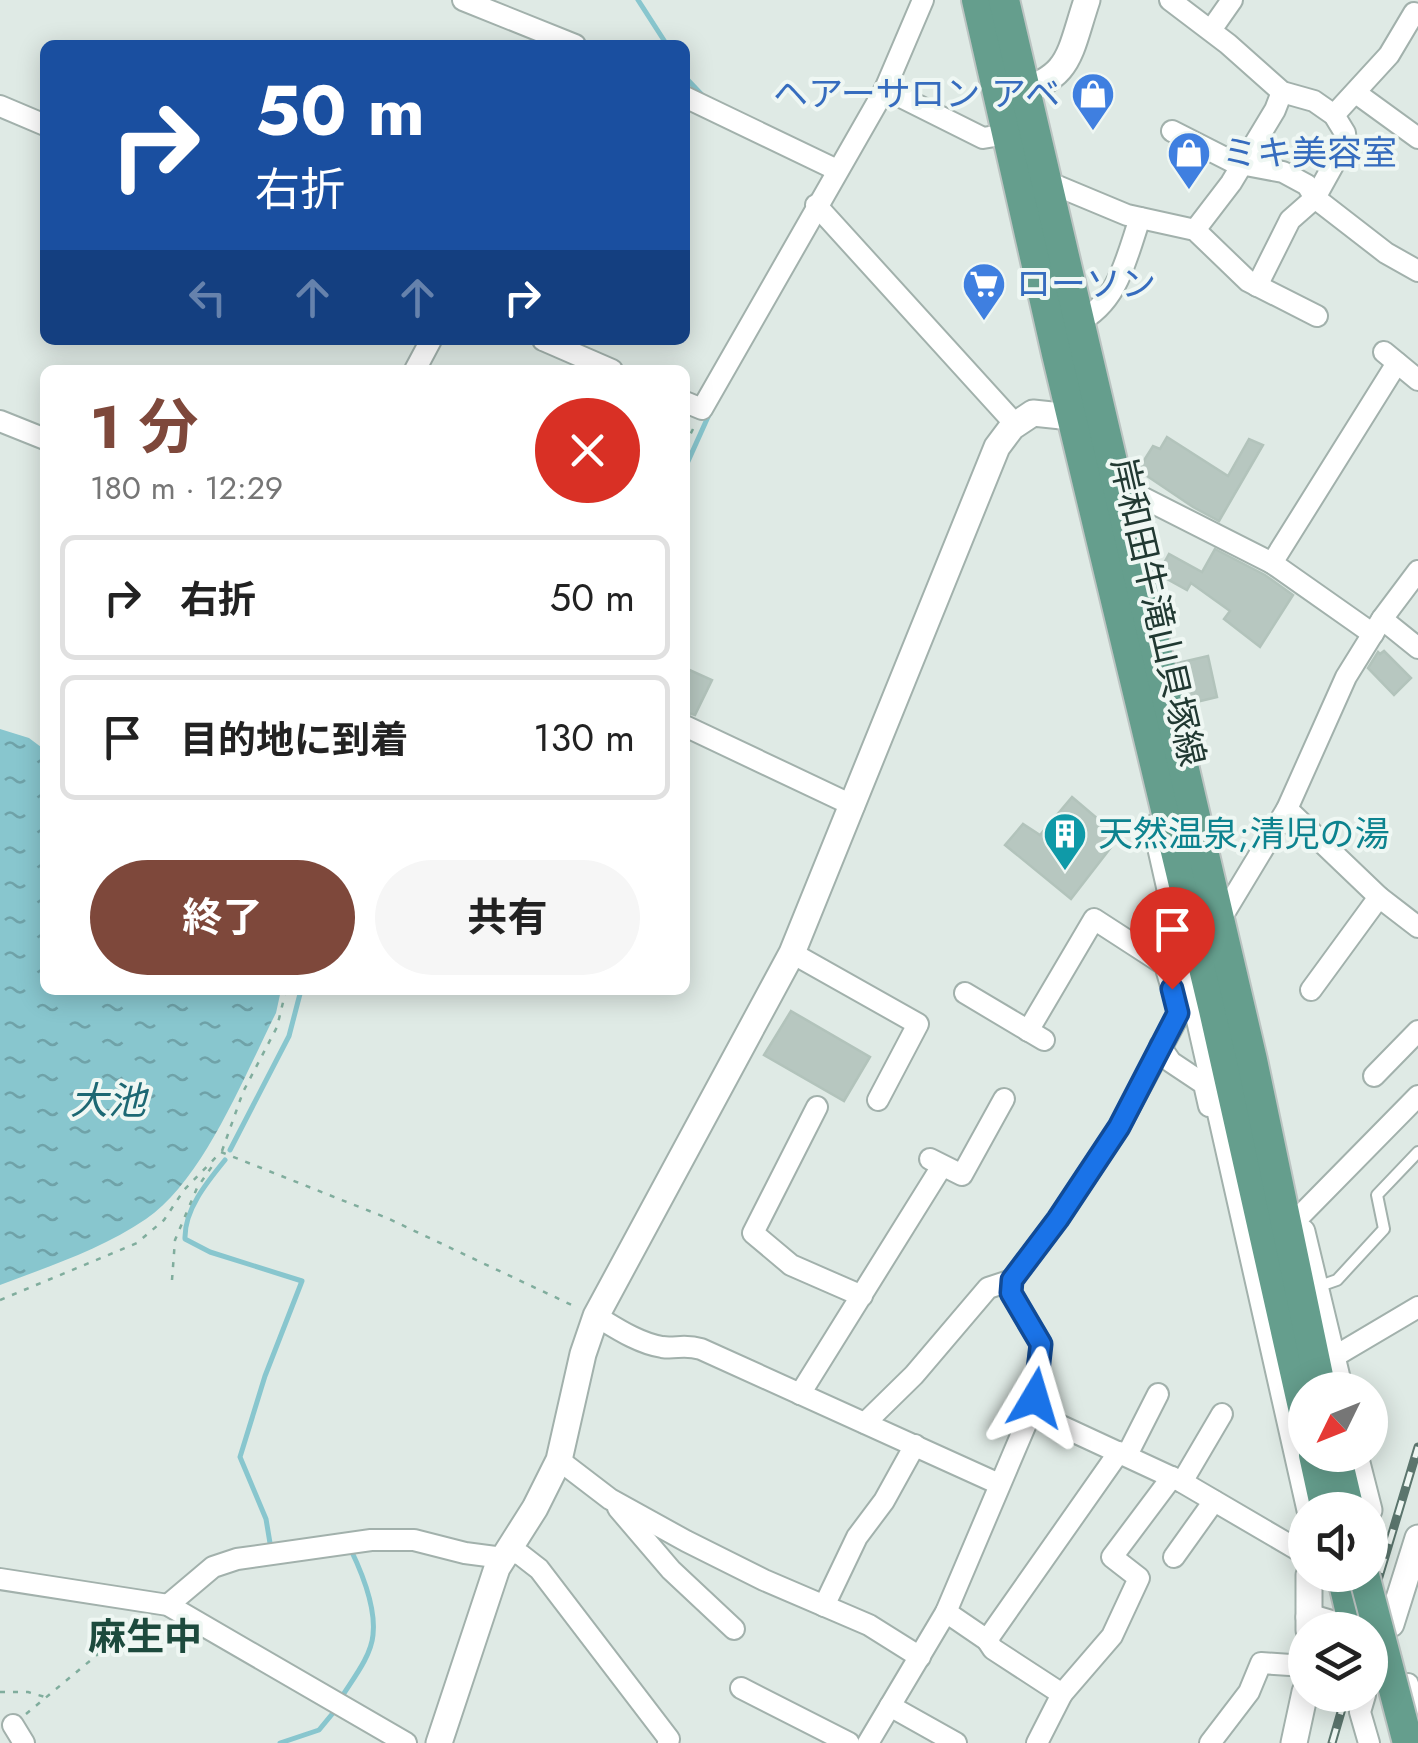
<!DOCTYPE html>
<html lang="ja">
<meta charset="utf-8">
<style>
:root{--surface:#fff;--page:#f6f6f6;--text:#222;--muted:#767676;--line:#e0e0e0;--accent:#7e483b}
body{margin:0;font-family:Jost,"Noto Sans JP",sans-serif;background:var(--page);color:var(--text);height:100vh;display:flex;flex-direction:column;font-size:38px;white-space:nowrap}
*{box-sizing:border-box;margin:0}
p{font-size:32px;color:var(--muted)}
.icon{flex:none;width:55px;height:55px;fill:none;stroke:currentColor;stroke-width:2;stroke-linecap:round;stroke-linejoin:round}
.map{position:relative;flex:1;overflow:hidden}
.drawer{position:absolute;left:40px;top:365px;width:650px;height:630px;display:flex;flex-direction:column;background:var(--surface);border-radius:15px;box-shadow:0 5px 25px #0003}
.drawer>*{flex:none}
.guide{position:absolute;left:40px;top:40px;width:650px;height:305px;border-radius:15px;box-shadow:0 5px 25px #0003;background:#1a4fa0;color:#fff;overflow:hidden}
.needle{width:65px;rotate:227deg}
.fabs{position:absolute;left:1288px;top:1372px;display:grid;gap:20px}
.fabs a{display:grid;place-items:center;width:100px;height:100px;border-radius:50%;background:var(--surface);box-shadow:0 5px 25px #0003;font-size:50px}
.pin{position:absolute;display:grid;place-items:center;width:85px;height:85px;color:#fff;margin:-102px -42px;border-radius:50% 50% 50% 0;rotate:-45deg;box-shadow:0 0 10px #0007}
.pin .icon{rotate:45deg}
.me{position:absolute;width:110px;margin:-55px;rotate:7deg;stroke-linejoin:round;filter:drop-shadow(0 0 8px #0008)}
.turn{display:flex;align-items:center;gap:35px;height:210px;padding:0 50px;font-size:45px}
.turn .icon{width:130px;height:130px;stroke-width:2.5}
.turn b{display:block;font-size:70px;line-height:85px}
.lanes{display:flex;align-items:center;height:95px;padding:0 50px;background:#0003;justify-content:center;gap:50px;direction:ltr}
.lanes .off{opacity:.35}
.round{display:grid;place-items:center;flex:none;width:105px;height:105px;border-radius:52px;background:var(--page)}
.overview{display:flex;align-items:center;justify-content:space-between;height:170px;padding:0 50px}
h1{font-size:60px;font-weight:700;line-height:75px;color:var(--accent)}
.button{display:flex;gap:20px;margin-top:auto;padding:20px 50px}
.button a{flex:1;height:115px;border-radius:60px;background:var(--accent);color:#fff;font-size:40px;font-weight:700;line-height:115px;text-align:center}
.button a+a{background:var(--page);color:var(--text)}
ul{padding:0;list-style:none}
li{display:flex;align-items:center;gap:30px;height:125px;margin:0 20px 15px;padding:0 30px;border:5px solid var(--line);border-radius:15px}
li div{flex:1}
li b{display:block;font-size:38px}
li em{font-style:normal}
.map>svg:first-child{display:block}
</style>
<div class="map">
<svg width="1418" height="1743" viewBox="0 0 1418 1743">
<defs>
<pattern id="water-ripples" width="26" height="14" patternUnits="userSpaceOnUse" patternTransform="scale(2.5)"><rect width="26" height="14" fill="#88c6ce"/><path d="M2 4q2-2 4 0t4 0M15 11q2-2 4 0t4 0" fill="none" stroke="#6fa2a8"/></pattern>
</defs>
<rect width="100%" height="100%" fill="#dfeae5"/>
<path fill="url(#water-ripples)" d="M0 729 29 738 45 750V990H281L276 1013C245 1074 203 1181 146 1219 102 1249 50 1266 0 1285Z"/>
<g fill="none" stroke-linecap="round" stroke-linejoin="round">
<g stroke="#88c6ce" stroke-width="5">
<polyline points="638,0 667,45"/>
<polyline points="685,77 704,97"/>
<polyline points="685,468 712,408"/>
<polyline points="230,1150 289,1036 301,990"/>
<path d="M225 1160C207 1182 184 1210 185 1239L210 1252 302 1281 265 1376 240 1457 266 1519 271 1549"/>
<path d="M341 1698C352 1680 371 1657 373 1635 376 1609 362 1573 351 1550L349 1551"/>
<polyline points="280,1743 319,1730 333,1713"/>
</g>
</g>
<g fill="#b7c7c0" stroke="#b2c3bb" stroke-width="2.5">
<polygon points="1167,437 1228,476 1249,439 1263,445 1219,521 1193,507 1138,470 1153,446 1160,449"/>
<polygon points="1215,549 1265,575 1293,595 1260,647 1224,619 1230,611 1191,583 1187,590 1158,574 1169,554 1202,572"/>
<polygon points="1384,651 1411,678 1394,695 1368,668 1378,652 1380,654"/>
<polygon points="1208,656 1217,697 1188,704 1178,663"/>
<polygon points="685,668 712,680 695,715 685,712"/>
<polygon points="1072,797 1119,837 1071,899 1005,845 1023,824 1040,835"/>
<polygon points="791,1011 870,1057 844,1101 764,1055"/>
</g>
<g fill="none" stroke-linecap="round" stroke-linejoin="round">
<g stroke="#a2b1ac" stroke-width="14">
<polyline id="service" points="1317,1287 1337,1280 1384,1229 1377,1195 1418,1152"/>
</g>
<g stroke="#a2b1ac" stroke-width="24">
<g id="minor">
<polyline points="463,0 575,45"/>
<polyline points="1170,0 1228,44 1282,92 1314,101 1334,115 1345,133 1346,142 1315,198 1290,220 1257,286"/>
<polyline points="1211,30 1232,0"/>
<polyline points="885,89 983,138 1007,134"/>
<polyline points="1356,93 1418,138"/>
<polyline points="685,97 837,170"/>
<polyline points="0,106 45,125"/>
<polyline points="1334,115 1389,55 1414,13"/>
<polyline points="1172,131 1235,163 1283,172 1307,185 1315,198 1386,253 1418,271"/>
<polyline points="1046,185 1055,185 1127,215 1195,230 1248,281 1317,316"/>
<polyline points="816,205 1016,425"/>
<polyline points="1195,230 1231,183 1275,110 1282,92"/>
<path d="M1077 323C1118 303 1126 259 1140 218"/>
<polyline points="543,340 612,370"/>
<polyline points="1384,352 1418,380"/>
<polyline points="415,370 431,340"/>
<polyline points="685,402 702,409 885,89 923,0"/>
<polyline points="0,421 45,439"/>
<polyline points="1112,482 1272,563 1373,634"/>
<polyline points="1272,563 1397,363"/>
<polyline points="1382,619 1418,648"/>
<polyline points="685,726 854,806"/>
<polyline points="1287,809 1379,897 1418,927"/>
<polyline points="1217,925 1287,809 1346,677 1382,619 1418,571"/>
<polyline points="792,953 918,1024 878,1100"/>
<polyline points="1311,990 1379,897"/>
<polyline points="965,993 1044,1040"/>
<polyline points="1028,1031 1094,919 1165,965 1179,1013"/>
<polyline points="1160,1046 1171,1062 1204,1084 1209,1106"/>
<polyline points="1374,1076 1418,1031"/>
<polyline points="817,1107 753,1233 791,1265 862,1296"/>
<polyline points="930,1159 962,1175 1004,1099"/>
<polyline points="1299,1217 1418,1096"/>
<path d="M596 1316C616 1328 638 1343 662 1347 676 1349 684 1344 701 1349L999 1484"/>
<polyline points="1332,1358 1418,1307"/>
<polyline points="800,1394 942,1166"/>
<polyline points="1031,1412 1182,1482 1305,1554"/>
<polyline points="865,1423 914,1375 988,1288 1012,1280"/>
<polyline points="1127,1455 1158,1394"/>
<polyline points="559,1460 610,1499 686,1541 764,1580 869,1625 920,1657"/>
<polyline points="1182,1482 1222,1414"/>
<polyline points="618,1508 671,1570 734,1629"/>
<polyline points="507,1550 521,1555 539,1569 669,1739 668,1743"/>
<polyline points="1174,1557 1214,1501"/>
<polyline points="0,1579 168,1605 406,1743"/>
<polyline points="168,1605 213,1567 237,1559 371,1540 414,1540 465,1553 503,1558"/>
<polyline points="824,1606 857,1537 884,1501 915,1445"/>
<polyline points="946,1612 987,1640 1119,1452"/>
<polyline points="987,1640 993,1649 1062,1694 1037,1743"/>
<polyline points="1370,1682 1381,1650"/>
<polyline points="1408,1684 1418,1721"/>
<polyline points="741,1688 849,1743"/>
<polyline points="1062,1694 1112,1636 1139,1578 1112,1557 1172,1477"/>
<polyline points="1365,1695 1360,1712 1369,1743"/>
<polyline points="890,1706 956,1743"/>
<polyline points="13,1725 24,1743"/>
<polyline points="868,1743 946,1612 1031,1412 1041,1344 1011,1293 1012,1280 1058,1219 1119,1127 1195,985"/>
<polyline points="1210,1743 1249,1692 1261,1663 1305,1666"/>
</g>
</g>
<g stroke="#a2b1ac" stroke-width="29">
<g id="tertiary">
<path d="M1009 95C1072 78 1068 57 1087 0"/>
<polyline points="1156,827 1310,1510"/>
<polyline points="1302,1232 1340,1390"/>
<polyline points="1355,1455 1369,1510"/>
<polyline points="1309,1575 1309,1630"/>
<polyline points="1309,1617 1353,1630"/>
<polyline points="1391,1624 1418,1538"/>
<polyline points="439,1743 497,1568 535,1508 559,1460 583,1354 596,1316 792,953 997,447 1012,427 1033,413 1090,419"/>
<polyline points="1294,1743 1305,1692"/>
</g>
</g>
<g stroke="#bcc4c2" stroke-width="34">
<g id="primary">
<polyline points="977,0 1057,354 1214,1010 1305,1416"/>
<polyline points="1004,0 1252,1060 1321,1390"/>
<polyline points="1314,1455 1326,1510"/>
<polyline points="1336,1455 1349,1510"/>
<polyline points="1342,1575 1355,1630"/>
</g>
</g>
<g stroke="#80ad9d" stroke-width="2.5" stroke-dasharray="5 8" stroke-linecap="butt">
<polyline points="685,445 693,429"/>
<polyline points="222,1151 243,1092 277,1027 286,990"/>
<polyline points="172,1280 175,1240 197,1188 215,1162"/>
<polyline points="0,1300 137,1243 164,1220 184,1190 221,1152 387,1218 576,1307"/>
<polyline points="0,1692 28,1692 45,1697"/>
<polyline points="26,1714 139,1620"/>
</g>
<use href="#service" stroke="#fff" stroke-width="10"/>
<use href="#minor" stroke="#fff" stroke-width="20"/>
<use href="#tertiary" stroke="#fff" stroke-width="25"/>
<use href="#primary" stroke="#659e8d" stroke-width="30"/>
<g stroke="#5b756d" stroke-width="9">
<g id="rail">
<polyline points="1363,1630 1418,1447"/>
<polyline points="1332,1743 1346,1695"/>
</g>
</g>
<use href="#rail" stroke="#eff7f3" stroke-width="5" stroke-dasharray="15" stroke-linecap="butt"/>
<g stroke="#bcc4c2" stroke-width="34" stroke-linecap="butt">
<polyline id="primary-bridge" points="1364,1575 1408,1743"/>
</g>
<use href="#primary-bridge" stroke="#659e8d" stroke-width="30"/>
</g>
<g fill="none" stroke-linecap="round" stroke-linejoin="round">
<g stroke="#114b97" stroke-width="25">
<polyline id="route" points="1035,1398 1041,1344 1011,1293 1012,1280 1058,1219 1119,1127 1178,1013 1172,989"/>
</g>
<use href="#route" stroke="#1a73e8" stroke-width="18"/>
</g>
<defs>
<g id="shop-pin" transform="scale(2.25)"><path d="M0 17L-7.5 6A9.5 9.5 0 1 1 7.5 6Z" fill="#3f7fe0" stroke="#eff7f3"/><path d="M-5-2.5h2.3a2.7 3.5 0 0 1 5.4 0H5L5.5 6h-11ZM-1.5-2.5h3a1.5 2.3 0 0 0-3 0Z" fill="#fff"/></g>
<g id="supermarket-pin" transform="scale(2.25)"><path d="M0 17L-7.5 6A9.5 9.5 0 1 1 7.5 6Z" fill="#3f7fe0" stroke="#eff7f3"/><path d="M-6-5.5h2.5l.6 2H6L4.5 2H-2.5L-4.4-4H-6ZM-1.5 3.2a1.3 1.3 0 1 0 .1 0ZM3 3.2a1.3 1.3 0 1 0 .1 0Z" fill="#fff"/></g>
<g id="building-pin" transform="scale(2.25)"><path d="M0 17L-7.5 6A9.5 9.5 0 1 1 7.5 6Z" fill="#0f9aa8" stroke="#eff7f3"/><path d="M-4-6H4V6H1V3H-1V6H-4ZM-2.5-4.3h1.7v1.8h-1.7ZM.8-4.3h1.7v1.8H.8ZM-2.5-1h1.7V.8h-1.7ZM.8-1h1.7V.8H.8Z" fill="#fff"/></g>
</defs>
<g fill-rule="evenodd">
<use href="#shop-pin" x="1093" y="94"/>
<use href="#shop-pin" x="1189" y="153"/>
<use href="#supermarket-pin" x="984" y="284"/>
<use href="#building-pin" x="1065" y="834"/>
</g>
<g text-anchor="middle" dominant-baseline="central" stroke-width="8" stroke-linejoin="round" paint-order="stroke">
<g font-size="35" fill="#366cbe" stroke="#eff7f3" text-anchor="start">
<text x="1060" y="94" text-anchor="end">ヘアーサロン アベ</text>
<text x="1222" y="153">ミキ美容室</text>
<text x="1016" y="284">ローソン</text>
</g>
<g font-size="35" fill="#213932" stroke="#eff7f3">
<text transform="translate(1158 612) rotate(77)">岸和田牛滝山貝塚線</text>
</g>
<g font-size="35" fill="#0d838f" stroke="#eff7f3" text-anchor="start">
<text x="1098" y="834">天然温泉;清児の湯</text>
</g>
<g font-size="38" font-style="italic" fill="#1d6873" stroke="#eff7f3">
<text x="108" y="1100">大池</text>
</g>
<g font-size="38" font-weight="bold" fill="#1d4a3d" stroke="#eff7f3">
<text x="145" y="1636">麻生中</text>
</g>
</g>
</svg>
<div class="fabs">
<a><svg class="needle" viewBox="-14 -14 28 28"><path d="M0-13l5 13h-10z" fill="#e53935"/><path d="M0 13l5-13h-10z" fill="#767676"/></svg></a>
<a><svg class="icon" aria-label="sound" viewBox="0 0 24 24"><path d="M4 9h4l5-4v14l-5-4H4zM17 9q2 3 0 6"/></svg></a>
<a><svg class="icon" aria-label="layers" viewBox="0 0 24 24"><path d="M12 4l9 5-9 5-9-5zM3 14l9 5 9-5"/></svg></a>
</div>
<div class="pin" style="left:1172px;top:989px;background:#d93025"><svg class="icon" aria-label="arrive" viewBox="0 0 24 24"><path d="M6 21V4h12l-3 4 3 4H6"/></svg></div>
<svg class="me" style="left:1035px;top:1398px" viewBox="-20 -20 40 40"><path d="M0-17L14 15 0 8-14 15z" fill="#1a73e8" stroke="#fff" stroke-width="4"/></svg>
<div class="guide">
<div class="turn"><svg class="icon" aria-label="right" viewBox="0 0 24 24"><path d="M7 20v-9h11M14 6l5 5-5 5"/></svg><div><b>50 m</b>右折</div></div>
<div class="lanes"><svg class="icon off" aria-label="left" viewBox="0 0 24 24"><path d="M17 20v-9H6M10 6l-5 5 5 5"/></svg><svg class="icon off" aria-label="ahead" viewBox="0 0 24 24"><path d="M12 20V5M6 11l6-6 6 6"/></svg><svg class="icon off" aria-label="ahead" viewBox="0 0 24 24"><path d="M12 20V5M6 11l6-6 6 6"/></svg><svg class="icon" aria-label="right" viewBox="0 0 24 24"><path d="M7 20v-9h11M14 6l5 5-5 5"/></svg></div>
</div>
<section class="drawer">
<div class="overview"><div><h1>1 分</h1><p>180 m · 12:29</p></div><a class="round" style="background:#d93025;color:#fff"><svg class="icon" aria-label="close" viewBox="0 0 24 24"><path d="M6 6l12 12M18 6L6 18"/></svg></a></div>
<ul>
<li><svg class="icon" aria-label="right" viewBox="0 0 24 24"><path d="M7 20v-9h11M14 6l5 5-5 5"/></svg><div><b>右折</b></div><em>50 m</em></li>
<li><svg class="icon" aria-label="arrive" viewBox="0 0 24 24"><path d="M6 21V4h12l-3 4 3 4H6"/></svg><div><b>目的地に到着</b></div><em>130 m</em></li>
</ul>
<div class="button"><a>終了</a><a>共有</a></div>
</section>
</div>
